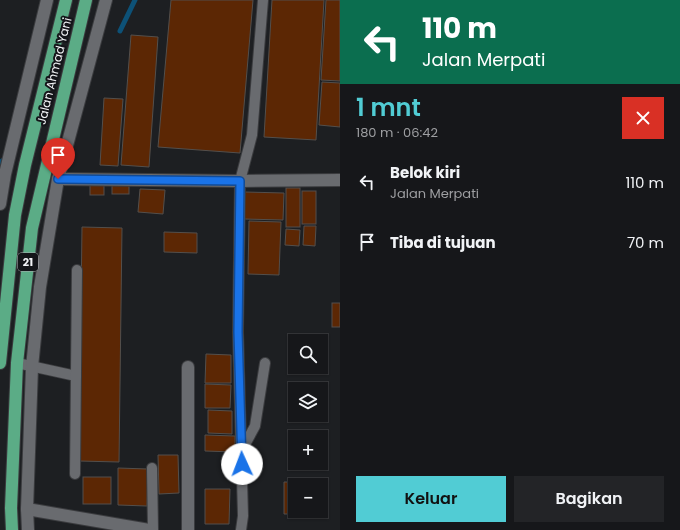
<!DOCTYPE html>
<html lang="id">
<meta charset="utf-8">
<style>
:root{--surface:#16171a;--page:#232427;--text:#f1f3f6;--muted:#9e9fa2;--line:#353639;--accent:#51ccd4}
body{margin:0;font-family:Poppins,sans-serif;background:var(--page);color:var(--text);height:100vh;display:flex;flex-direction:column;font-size:15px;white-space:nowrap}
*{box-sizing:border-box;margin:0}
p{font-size:13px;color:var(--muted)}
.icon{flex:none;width:22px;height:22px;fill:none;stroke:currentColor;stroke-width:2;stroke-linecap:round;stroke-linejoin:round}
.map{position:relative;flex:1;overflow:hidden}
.drawer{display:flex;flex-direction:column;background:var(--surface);width:340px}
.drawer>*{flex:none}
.banner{background:#0b6e4f;color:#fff;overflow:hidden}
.tools{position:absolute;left:288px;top:334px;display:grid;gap:8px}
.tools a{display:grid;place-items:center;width:40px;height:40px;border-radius:0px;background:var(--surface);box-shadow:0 1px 3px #0004,0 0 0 1px var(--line);font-size:20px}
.pin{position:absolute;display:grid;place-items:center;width:34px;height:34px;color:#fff;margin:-41px -17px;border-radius:50% 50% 50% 0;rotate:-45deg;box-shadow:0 0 4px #0007}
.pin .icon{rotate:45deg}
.me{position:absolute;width:44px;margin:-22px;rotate:358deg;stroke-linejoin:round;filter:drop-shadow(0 0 3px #0008)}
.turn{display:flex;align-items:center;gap:14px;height:84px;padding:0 16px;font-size:18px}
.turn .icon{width:52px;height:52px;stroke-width:2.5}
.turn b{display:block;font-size:28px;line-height:34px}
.round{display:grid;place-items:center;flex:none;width:42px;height:42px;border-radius:0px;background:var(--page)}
.head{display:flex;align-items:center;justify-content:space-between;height:68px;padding:0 16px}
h1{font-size:24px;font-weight:600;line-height:30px;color:var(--accent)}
.primary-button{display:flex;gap:8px;margin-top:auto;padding:8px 16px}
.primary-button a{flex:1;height:46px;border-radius:0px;background:var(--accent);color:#111;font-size:16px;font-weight:600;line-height:46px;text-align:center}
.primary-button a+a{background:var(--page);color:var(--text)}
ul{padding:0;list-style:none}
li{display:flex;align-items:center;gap:12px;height:60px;padding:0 16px}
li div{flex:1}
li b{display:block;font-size:15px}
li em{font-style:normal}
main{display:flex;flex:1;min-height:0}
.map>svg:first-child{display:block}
</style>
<main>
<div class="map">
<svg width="340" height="530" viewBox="0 0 340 530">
<rect width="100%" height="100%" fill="#1d1f22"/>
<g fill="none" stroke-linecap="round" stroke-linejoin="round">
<g stroke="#0d5177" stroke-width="5">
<polyline points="120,31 135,0"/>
<polyline points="0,163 2,161"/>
</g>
</g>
<g fill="#5c2704" stroke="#534f4c">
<polygon points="171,0 253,0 240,153 158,147"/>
<polygon points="272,0 324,0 316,140 264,137"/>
<polygon points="326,0 340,0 340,81 321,80"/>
<polygon points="131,35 158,37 149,167 121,165"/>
<polygon points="322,82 340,83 340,127 319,125"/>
<polygon points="104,98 123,99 118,166 100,165"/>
<rect x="90" y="184" width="14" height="11"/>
<rect x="112" y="184" width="17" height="10"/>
<rect x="286" y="188" width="14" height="39"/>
<polygon points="140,189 165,190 163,214 138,212"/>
<rect x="302" y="191" width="14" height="33"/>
<polygon points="245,192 284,193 283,220 244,219"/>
<polygon points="249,221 281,222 279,275 248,274"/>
<polygon points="304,226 316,226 315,246 303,245"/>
<polygon points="82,227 122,228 119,462 79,461"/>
<polygon points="286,229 300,230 299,246 285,245"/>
<polygon points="164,232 197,233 197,253 164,252"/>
<rect x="332" y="303" width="8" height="24"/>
<polygon points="206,354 231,355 231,383 205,383"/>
<polygon points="205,384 231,385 230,408 205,408"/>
<polygon points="208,410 232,411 232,434 208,433"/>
<polygon points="205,435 235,436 235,452 205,451"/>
<polygon points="158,455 178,455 179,493 159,494"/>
<polygon points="118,468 148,469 147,506 118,505"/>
<rect x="83" y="477" width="28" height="27"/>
<polygon points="284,482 306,482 306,485 295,485 295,511 305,511 305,514 284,514"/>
<polygon points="205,489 230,489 229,524 205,524"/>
</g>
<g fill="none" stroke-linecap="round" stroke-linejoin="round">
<g stroke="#3b3c3f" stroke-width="12">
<g id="lane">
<polyline points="17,363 76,376"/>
<polyline points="242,450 255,426 265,363"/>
<polyline points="152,468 153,530"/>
<polyline points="75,474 77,270"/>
<polyline points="241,530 243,516 238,332 240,181 252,135 263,0"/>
</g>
</g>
<g stroke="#3b3c3f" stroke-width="14">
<g id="street">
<polyline points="58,179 240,181 340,180"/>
<polyline points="188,367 188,530"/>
<polyline points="27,509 149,530"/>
</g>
</g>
<g stroke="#3b3c3f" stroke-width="14">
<g id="secondary">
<polyline points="0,204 5,174 47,0"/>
<polyline points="28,530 27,509 32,367 40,287 58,179 106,0"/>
</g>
</g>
<g stroke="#3b3c3f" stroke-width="14">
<g id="highway">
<polyline points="0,363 15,215 25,165 66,0"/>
<polyline points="12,530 11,508 17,363 32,228 86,0"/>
</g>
</g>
<use href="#lane" stroke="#696b6f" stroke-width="10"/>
<use href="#street" stroke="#696b6f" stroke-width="12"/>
<use href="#secondary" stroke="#696b6f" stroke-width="12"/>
<use href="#highway" stroke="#5bac86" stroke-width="12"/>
</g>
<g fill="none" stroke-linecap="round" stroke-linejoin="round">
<g stroke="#114b97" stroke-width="10">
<polyline id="route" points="58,179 240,181 238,332 242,464"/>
</g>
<use href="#route" stroke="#1a73e8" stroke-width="7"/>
</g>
<g text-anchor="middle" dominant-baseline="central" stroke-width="4" stroke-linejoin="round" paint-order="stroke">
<rect fill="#141519" stroke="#afb0b4" stroke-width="1" x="18" y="253" width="20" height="18" rx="3"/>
<g font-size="11" font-weight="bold" fill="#f2f3f6">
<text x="28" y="262">21</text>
</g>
<g font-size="12" fill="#f2f3f6" stroke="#141519">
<text transform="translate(54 71) rotate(-76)">Jalan Ahmad Yani</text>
</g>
</g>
</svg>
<div class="tools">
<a><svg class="icon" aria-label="search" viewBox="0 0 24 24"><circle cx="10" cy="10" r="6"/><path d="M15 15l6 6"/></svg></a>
<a><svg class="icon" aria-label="layers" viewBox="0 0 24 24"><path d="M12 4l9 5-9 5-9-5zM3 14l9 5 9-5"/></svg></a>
<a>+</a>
<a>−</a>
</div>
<div class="pin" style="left:58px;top:179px;background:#d93025"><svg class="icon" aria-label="arrive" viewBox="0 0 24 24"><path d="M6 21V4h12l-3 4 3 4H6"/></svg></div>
<svg class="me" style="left:242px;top:464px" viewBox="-20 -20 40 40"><circle r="19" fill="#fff"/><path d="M0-13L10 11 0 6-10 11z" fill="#1a73e8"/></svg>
</div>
<section class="drawer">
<div class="banner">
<div class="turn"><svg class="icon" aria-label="left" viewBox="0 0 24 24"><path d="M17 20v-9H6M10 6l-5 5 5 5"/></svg><div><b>110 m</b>Jalan Merpati</div></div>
</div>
<div class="head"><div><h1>1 mnt</h1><p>180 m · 06:42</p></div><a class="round" style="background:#d93025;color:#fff"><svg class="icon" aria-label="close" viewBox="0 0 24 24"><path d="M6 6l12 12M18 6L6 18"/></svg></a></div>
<ul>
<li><svg class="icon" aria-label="left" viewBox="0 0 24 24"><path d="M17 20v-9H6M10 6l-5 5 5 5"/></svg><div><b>Belok kiri</b><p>Jalan Merpati</p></div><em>110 m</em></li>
<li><svg class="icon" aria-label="arrive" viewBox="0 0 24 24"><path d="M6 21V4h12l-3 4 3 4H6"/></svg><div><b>Tiba di tujuan</b></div><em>70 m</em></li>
</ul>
<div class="primary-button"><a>Keluar</a><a>Bagikan</a></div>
</section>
</main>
